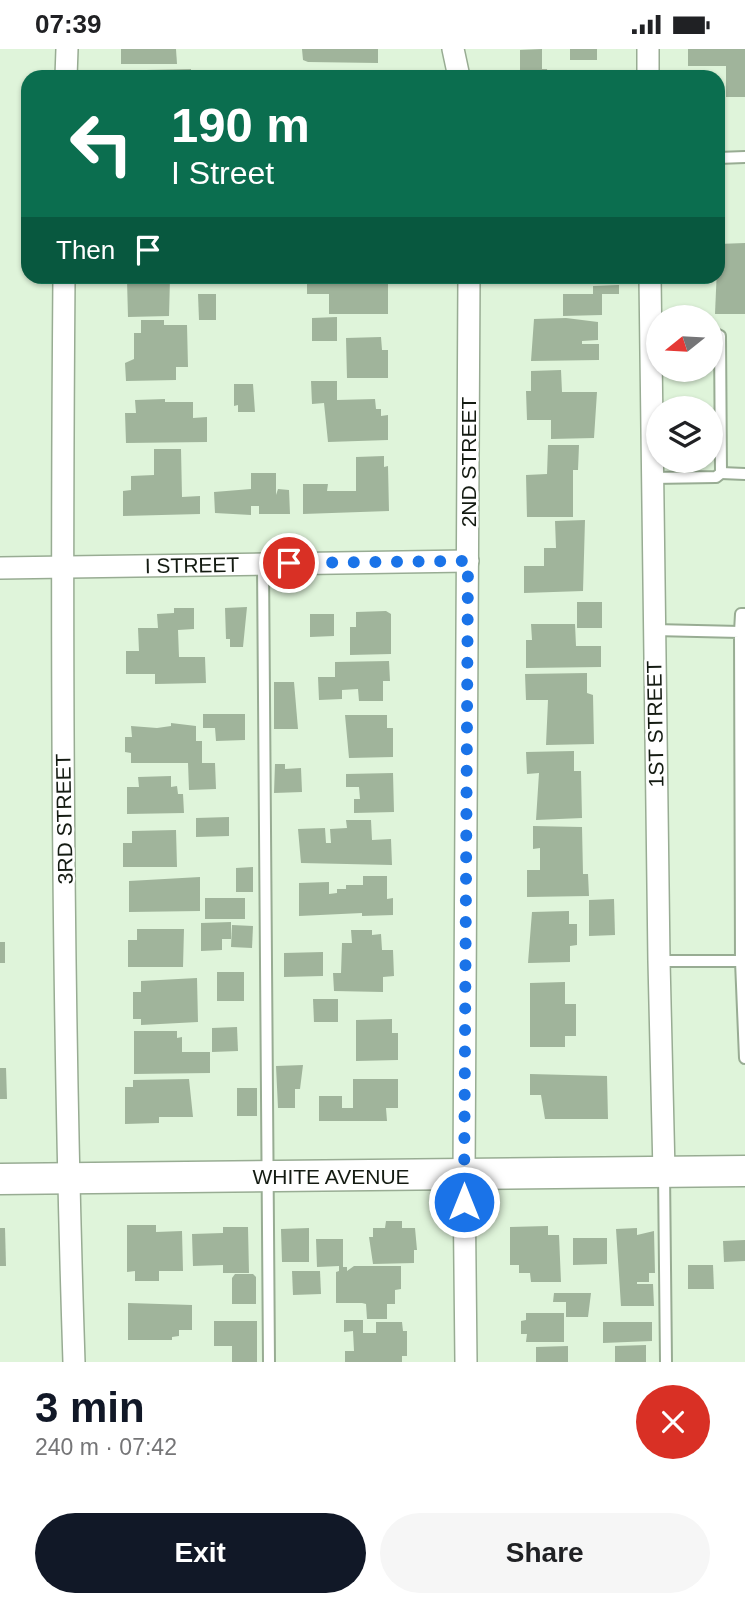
<!DOCTYPE html>
<meta charset="utf-8">
<style>
:root{--surface:#fff;--page:#f6f6f6;--text:#202124;--muted:#757577;--accent:#111827}
body{margin:0;font-family:Arial,sans-serif;background:var(--page);color:var(--text);height:100vh;display:flex;flex-direction:column;font-size:26px;white-space:nowrap}
*{box-sizing:border-box;margin:0}
p{font-size:23px;color:var(--muted)}
.icon{flex:none;width:38px;height:38px;fill:none;stroke:currentColor;stroke-width:2;stroke-linecap:round;stroke-linejoin:round}
.map{position:relative;height:1313px;overflow:hidden}
.details{display:flex;flex-direction:column;background:var(--surface);flex:1}
.details>*{flex:none}
.guide{position:absolute;left:21px;top:21px;width:704px;height:214px;border-radius:21px;box-shadow:0 2px 5px #0004;background:#0b6e4f;color:#fff;overflow:hidden}
.needle{width:46px;rotate:252deg}
.buttons{position:absolute;left:646px;top:256px;display:grid;gap:14px}
.buttons a{display:grid;place-items:center;width:77px;height:77px;border-radius:50%;background:var(--surface);box-shadow:0 2px 5px #0004;font-size:35px}
.pin{position:absolute;display:grid;place-items:center;width:60px;height:60px;color:#fff;margin:-30px;border:4px solid #fff;border-radius:50%;box-shadow:0 2px 7px #0007}
.me{position:absolute;width:77px;margin:-38px;rotate:0deg;stroke-linejoin:round;filter:drop-shadow(0 0 5px #0008)}
.turn{display:flex;align-items:center;gap:24px;height:147px;padding:0 35px;font-size:32px}
.turn .icon{width:91px;height:91px;stroke-width:2.5}
.turn b{display:block;font-size:49px;line-height:60px}
.then{display:flex;align-items:center;height:66px;padding:0 35px;background:#0003;gap:14px;font-size:26px}
.round{display:grid;place-items:center;flex:none;width:74px;height:74px;border-radius:37px;background:var(--page)}
.head{display:flex;align-items:center;justify-content:space-between;height:119px;padding:0 35px}
h1{font-size:42px;font-weight:700;line-height:52px;color:var(--accent)}
.primary-button{display:flex;gap:14px;margin-top:auto;padding:14px 35px}
.primary-button a{flex:1;height:80px;border-radius:42px;background:var(--accent);color:#fff;font-size:28px;font-weight:700;line-height:80px;text-align:center}
.primary-button a+a{background:var(--page);color:var(--text)}
.status{display:flex;justify-content:space-between;align-items:center;height:49px;padding:0 35px;background:var(--surface);direction:ltr}
.status svg{height:19px;fill:currentColor}
.map>svg:first-child{display:block}
</style>
<div class="status"><b>07:39</b><svg viewBox="0 0 49 12"><path d="M0 12V9h3v3zM5 12V6h3v6zM10 12V3h3v9zM15 12V0h3v12zM26 1h20v11H26zM47 4h2v5h-2z"/></svg></div>
<div class="map">
<svg width="745" height="1313" viewBox="0 0 745 1313">
<rect width="100%" height="100%" fill="#dff4da"/>
<g fill="#a0b49b">
<polygon points="121,0 176,0 177,15 121,15"/>
<polygon points="302,0 378,0 378,14 308,13 303,11"/>
<polygon points="542,0 542,20 547,20 548,28 520,28 520,1"/>
<rect x="570" y="0" width="27" height="11"/>
<polygon points="688,0 745,0 745,48 726,48 726,17 688,17"/>
<polygon points="191,20 191,28 146,28 146,21"/>
<polygon points="745,194 745,265 715,265 718,195"/>
<polygon points="125,228 170,229 169,267 128,268 127,231"/>
<polygon points="307,228 360,228 360,233 385,233 388,235 388,265 329,265 329,245 307,245"/>
<polygon points="527,228 568,228 568,233 527,234"/>
<polygon points="619,236 619,245 602,245 602,266 563,267 563,245 593,245 593,237"/>
<polygon points="198,245 216,245 216,271 199,271"/>
<polygon points="337,268 337,292 312,292 312,269"/>
<polygon points="566,269 598,273 598,291 582,292 582,295 599,295 599,311 531,312 534,270"/>
<polygon points="141,271 164,271 164,276 187,276 188,318 176,318 176,331 126,332 125,314 134,310 134,284 141,284"/>
<polygon points="381,288 382,301 388,301 388,329 347,329 346,289"/>
<polygon points="561,321 562,343 597,343 594,389 551,390 551,371 527,371 526,342 531,342 531,322"/>
<polygon points="311,332 337,332 337,351 375,350 376,360 381,360 381,367 388,366 388,391 328,393 324,354 312,355"/>
<polygon points="234,335 253,335 255,363 238,363 238,356 234,357"/>
<polygon points="165,350 165,353 193,353 193,369 207,368 207,393 126,394 125,364 136,364 135,351"/>
<polygon points="548,396 579,396 578,421 573,421 573,468 527,468 526,426 547,425"/>
<polygon points="154,400 181,400 182,448 200,447 200,465 123,467 123,442 131,441 131,427 154,426"/>
<polygon points="384,407 384,418 388,417 389,462 303,465 303,435 328,435 327,442 356,442 356,408"/>
<polygon points="251,424 276,424 276,446 278,440 289,441 290,465 259,465 259,457 251,457 251,466 215,464 214,443 251,440"/>
<polygon points="585,471 583,542 524,544 524,517 544,517 544,499 556,499 555,472"/>
<rect x="577" y="553" width="25" height="26"/>
<polygon points="247,558 243,598 230,598 230,590 226,590 225,559"/>
<polygon points="174,559 194,559 194,580 178,581 179,608 205,608 206,634 155,635 155,625 126,625 126,602 139,602 138,579 158,579 157,565 174,564"/>
<polygon points="386,562 391,565 391,605 350,606 350,578 356,578 356,563"/>
<polygon points="310,565 334,565 334,587 310,588"/>
<polygon points="531,575 575,575 576,597 601,597 601,618 526,619 526,591 532,591"/>
<polygon points="389,612 390,632 383,632 383,652 359,652 358,640 342,641 342,650 319,651 318,628 335,628 335,613"/>
<polygon points="587,624 587,644 593,646 594,695 546,696 548,651 526,651 525,625"/>
<polygon points="274,633 294,633 298,680 274,680"/>
<polygon points="203,665 245,665 245,691 216,692 215,679 203,679"/>
<polygon points="345,666 387,666 387,679 393,679 393,708 349,709"/>
<polygon points="171,674 196,677 196,692 202,692 202,714 215,714 216,740 189,741 188,714 131,714 131,704 125,703 125,688 132,688 131,677 157,679 171,677"/>
<polygon points="574,702 574,722 581,722 582,769 536,771 539,724 527,725 526,703"/>
<polygon points="275,715 285,715 285,720 301,719 302,743 274,744"/>
<polygon points="393,724 394,763 354,764 354,750 360,750 359,738 346,738 346,725"/>
<polygon points="171,727 171,738 177,737 178,745 183,745 184,764 127,765 127,738 139,738 138,728"/>
<polygon points="229,768 229,787 196,788 196,769"/>
<polygon points="346,771 371,771 372,791 391,790 392,816 301,814 298,780 325,779 326,794 331,794 330,780 347,779"/>
<polygon points="533,777 582,778 583,825 588,825 589,847 527,848 527,821 540,821 540,799 533,800"/>
<polygon points="176,781 177,818 123,818 123,794 132,794 132,782"/>
<polygon points="253,818 253,843 236,843 236,819"/>
<polygon points="363,827 387,827 387,850 393,849 393,866 362,867 362,864 299,867 299,834 329,833 329,845 337,844 337,840 346,840 346,836 363,836"/>
<polygon points="200,828 200,862 129,863 129,832"/>
<rect x="205" y="849" width="40" height="21"/>
<polygon points="614,850 615,886 589,887 589,851"/>
<polygon points="569,862 569,875 577,875 577,896 570,897 570,913 528,914 532,863"/>
<polygon points="231,873 231,890 222,890 222,901 201,902 201,874"/>
<polygon points="232,876 253,877 252,899 231,898"/>
<polygon points="137,880 184,880 183,918 128,918 128,891 137,891"/>
<polygon points="351,881 372,881 372,886 381,885 382,901 393,901 394,927 383,928 383,943 334,942 333,924 341,924 342,894 352,894"/>
<rect x="0" y="893" width="5" height="21"/>
<polygon points="323,903 323,927 284,928 284,904"/>
<rect x="217" y="923" width="27" height="29"/>
<polygon points="197,929 198,973 141,976 141,970 133,970 133,943 141,943 141,932"/>
<polygon points="565,933 565,955 576,955 576,987 565,987 565,998 530,998 530,934"/>
<polygon points="313,950 338,950 338,973 314,973"/>
<polygon points="392,970 392,984 398,984 398,1011 356,1012 356,971"/>
<polygon points="237,978 238,1002 212,1003 212,979"/>
<polygon points="134,982 177,982 177,989 182,988 182,1003 210,1003 210,1024 134,1025"/>
<polygon points="303,1016 300,1040 295,1040 295,1059 278,1059 276,1017"/>
<polygon points="0,1019 6,1019 7,1050 0,1050"/>
<polygon points="530,1025 607,1027 608,1070 545,1070 541,1046 530,1046"/>
<polygon points="189,1030 193,1068 159,1068 159,1074 125,1075 125,1038 133,1038 133,1031"/>
<polygon points="353,1030 398,1030 398,1059 386,1059 387,1072 319,1072 319,1047 342,1047 342,1059 353,1059"/>
<rect x="237" y="1039" width="20" height="28"/>
<polygon points="386,1172 402,1172 402,1179 415,1179 417,1201 414,1201 414,1214 373,1215 369,1188 373,1188 373,1179 385,1179"/>
<polygon points="127,1176 156,1176 156,1183 182,1182 183,1222 159,1222 159,1232 135,1232 135,1222 127,1223"/>
<polygon points="548,1177 548,1186 559,1186 561,1233 531,1233 530,1224 519,1224 519,1216 510,1216 510,1178"/>
<polygon points="223,1178 248,1178 249,1224 223,1224 223,1216 193,1217 192,1185 223,1184"/>
<polygon points="0,1179 5,1179 6,1217 0,1217"/>
<polygon points="309,1179 309,1213 282,1213 281,1180"/>
<polygon points="637,1179 637,1186 654,1182 655,1224 649,1224 649,1233 637,1233 637,1235 653,1235 654,1257 621,1257 616,1180"/>
<polygon points="573,1189 607,1189 607,1215 573,1216"/>
<polygon points="316,1190 343,1190 343,1218 347,1218 347,1222 354,1217 401,1217 401,1240 395,1241 395,1255 387,1255 387,1270 367,1270 366,1255 362,1254 336,1254 336,1223 339,1222 339,1217 317,1218"/>
<polygon points="745,1191 745,1212 724,1213 723,1192"/>
<polygon points="688,1216 713,1216 714,1240 688,1240"/>
<polygon points="292,1222 320,1222 321,1245 293,1246"/>
<polygon points="235,1225 253,1225 256,1228 256,1255 232,1255 232,1229"/>
<polygon points="554,1244 591,1244 588,1268 566,1268 566,1253 553,1253"/>
<polygon points="128,1254 192,1256 192,1281 179,1281 179,1287 172,1288 172,1291 128,1291"/>
<polygon points="526,1264 564,1264 564,1293 526,1293 527,1285 521,1285 521,1272 526,1271"/>
<polygon points="344,1271 363,1271 363,1284 376,1284 376,1273 402,1273 403,1282 407,1282 407,1307 402,1307 402,1313 345,1313 345,1302 354,1302 353,1282 344,1283"/>
<polygon points="214,1272 257,1272 257,1313 232,1313 232,1297 214,1297"/>
<polygon points="603,1273 652,1273 652,1292 603,1294"/>
<polygon points="646,1296 646,1313 615,1313 615,1297"/>
<polygon points="568,1297 568,1313 536,1313 536,1298"/>
</g>
<g fill="none" stroke-linecap="round" stroke-linejoin="round">
<g stroke="#98ac93" stroke-width="14">
<g id="lane">
<polyline points="718,109 745,108"/>
<polyline points="721,424 745,425"/>
<polyline points="652,429 716,428 721,424 720,287 710,282"/>
<polyline points="263,515 269,1313"/>
<polyline points="654,581 740,583 741,912 659,912"/>
<polyline points="740,583 741,565 745,565"/>
<polyline points="741,912 745,1009"/>
<polyline points="664,1123 666,1313"/>
</g>
</g>
<g stroke="#98ac93" stroke-width="24">
<g id="street">
<polyline points="453,0 459,28"/>
<polyline points="648,0 648,28"/>
<polyline points="66,28 67,0"/>
<path d="M64 228C61 589 62 951 74 1313"/>
<polyline points="650,228 659,912 664,1123"/>
<polyline points="0,519 468,512"/>
<polyline points="466,1313 464,1127 469,228"/>
</g>
</g>
<g stroke="#98ac93" stroke-width="33">
<polyline id="secondary" points="0,1130 745,1122"/>
</g>
<use href="#lane" stroke="#fff" stroke-width="10"/>
<use href="#street" stroke="#fff" stroke-width="21"/>
<use href="#secondary" stroke="#fff" stroke-width="30"/>
</g>
<g fill="none" stroke-linecap="round" stroke-linejoin="round">
<polyline stroke="#1a73e8" stroke-width="12" stroke-dasharray="0 21.6" points="289,514 468,512 464,1153"/>
</g>
<g text-anchor="middle" dominant-baseline="central" stroke-width="5" stroke-linejoin="round" paint-order="stroke">
<g font-size="21" fill="#141b12" stroke="#fff">
<text transform="translate(468 413) rotate(-90)">2ND STREET</text>
<text transform="translate(192 516) rotate(-1)">I STREET</text>
<text transform="translate(655 675) rotate(-91)">1ST STREET</text>
<text transform="translate(64 770) rotate(-91)">3RD STREET</text>
<text x="331" y="1127">WHITE AVENUE</text>
</g>
</g>
</svg>
<div class="buttons">
<a><svg class="needle" viewBox="-14 -14 28 28"><path d="M0-13l5 13h-10z" fill="#e53935"/><path d="M0 13l5-13h-10z" fill="#757577"/></svg></a>
<a><svg class="icon" aria-label="layers" viewBox="0 0 24 24"><path d="M12 4l9 5-9 5-9-5zM3 14l9 5 9-5"/></svg></a>
</div>
<div class="pin" style="left:289px;top:514px;background:#d93025"><svg class="icon" aria-label="arrive" viewBox="0 0 24 24"><path d="M6 21V4h12l-3 4 3 4H6"/></svg></div>
<svg class="me" style="left:464px;top:1153px" viewBox="-20 -20 40 40"><circle r="17" fill="#1a73e8" stroke="#fff" stroke-width="3"/><path d="M0-11L8 9 0 5-8 9z" fill="#fff"/></svg>
<div class="guide">
<div class="turn"><svg class="icon" aria-label="left" viewBox="0 0 24 24"><path d="M17 20v-9H6M10 6l-5 5 5 5"/></svg><div><b>190 m</b>I Street</div></div>
<div class="then">Then<svg class="icon" aria-label="arrive" viewBox="0 0 24 24"><path d="M6 21V4h12l-3 4 3 4H6"/></svg></div>
</div>
</div>
<section class="details">
<div class="head"><div><h1>3 min</h1><p>240 m · 07:42</p></div><a class="round" style="background:#d93025;color:#fff"><svg class="icon" aria-label="close" viewBox="0 0 24 24"><path d="M6 6l12 12M18 6L6 18"/></svg></a></div>
<div class="primary-button"><a>Exit</a><a>Share</a></div>
</section>
